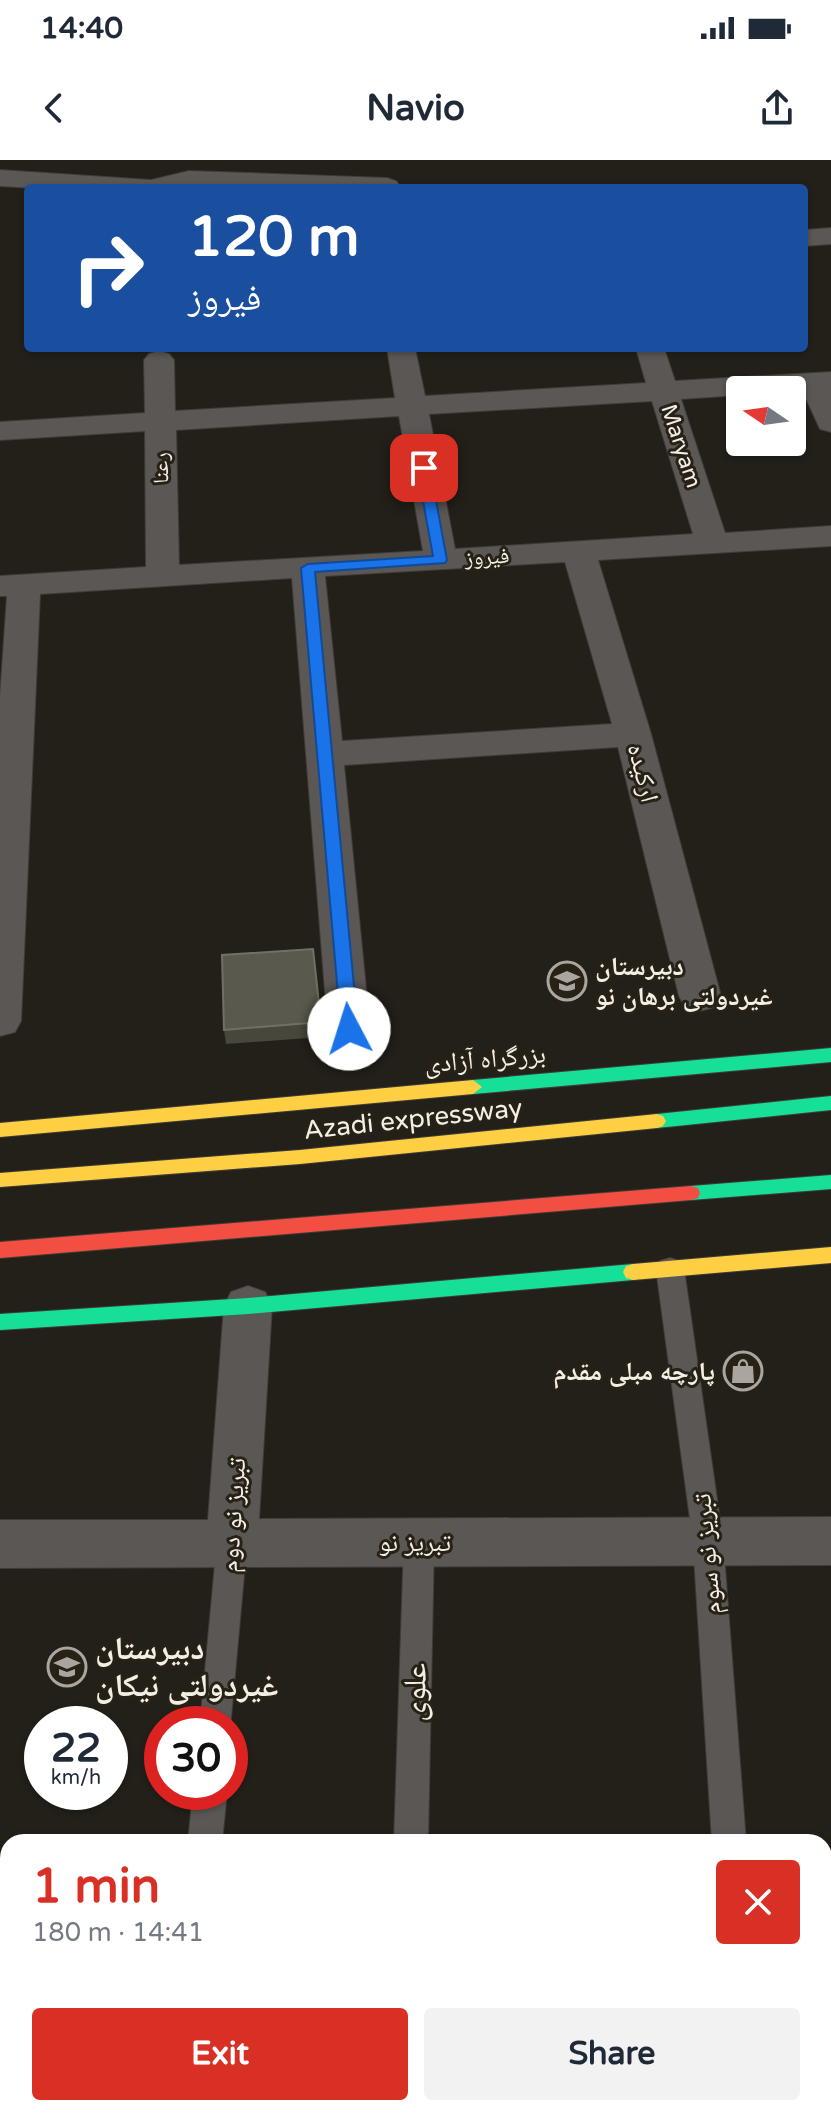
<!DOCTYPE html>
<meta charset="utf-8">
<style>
:root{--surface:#fff;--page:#f2f2f3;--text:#1f2937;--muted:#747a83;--accent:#d93025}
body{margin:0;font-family:"Varela Round","Noto Naskh Arabic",sans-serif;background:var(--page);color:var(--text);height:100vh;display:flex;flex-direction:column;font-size:30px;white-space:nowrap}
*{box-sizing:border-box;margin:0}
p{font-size:26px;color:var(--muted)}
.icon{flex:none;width:44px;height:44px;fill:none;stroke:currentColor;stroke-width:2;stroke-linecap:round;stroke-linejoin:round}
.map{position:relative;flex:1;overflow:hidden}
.details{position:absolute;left:0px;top:1674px;width:832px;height:282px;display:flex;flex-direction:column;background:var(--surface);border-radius:24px 24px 0 0;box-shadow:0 2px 6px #0004}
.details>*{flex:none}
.top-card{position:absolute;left:24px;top:24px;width:784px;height:168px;border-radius:8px;box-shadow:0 2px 6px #0004;background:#1a4fa0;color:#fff;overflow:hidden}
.needle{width:52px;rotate:283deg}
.tools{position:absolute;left:726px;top:216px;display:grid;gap:16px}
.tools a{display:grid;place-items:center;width:80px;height:80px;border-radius:8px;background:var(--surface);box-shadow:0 2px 6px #0004;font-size:40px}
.speed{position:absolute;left:24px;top:1546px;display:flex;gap:16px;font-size:40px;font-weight:700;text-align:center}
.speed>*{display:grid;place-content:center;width:104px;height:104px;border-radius:50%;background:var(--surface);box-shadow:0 2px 6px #0004;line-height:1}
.speed small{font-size:20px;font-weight:400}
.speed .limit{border:12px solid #d22;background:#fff;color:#111}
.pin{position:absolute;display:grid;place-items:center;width:68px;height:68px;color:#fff;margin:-34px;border-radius:16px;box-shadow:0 4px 12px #0006}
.me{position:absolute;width:88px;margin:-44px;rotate:355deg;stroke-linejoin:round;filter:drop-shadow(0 0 6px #0008)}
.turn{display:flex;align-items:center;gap:28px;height:168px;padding:0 32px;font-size:36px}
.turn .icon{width:104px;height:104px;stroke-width:2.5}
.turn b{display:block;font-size:56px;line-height:68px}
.round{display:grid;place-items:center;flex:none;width:84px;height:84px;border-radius:8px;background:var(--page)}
.summary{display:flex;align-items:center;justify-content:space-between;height:136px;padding:0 32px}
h1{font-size:48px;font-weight:700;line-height:60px;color:var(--accent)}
.cta{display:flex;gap:16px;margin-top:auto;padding:16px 32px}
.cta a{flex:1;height:92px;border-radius:8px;background:var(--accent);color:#fff;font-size:32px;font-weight:700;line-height:92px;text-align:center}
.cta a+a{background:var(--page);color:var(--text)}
.status{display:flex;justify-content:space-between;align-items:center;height:56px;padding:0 40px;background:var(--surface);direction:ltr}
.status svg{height:22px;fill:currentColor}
header{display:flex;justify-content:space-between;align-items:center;height:104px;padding:0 32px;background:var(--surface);font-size:36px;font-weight:700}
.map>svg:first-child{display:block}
</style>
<div class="status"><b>14:40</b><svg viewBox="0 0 49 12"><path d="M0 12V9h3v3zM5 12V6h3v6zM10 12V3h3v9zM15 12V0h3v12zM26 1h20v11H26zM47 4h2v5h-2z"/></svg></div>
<header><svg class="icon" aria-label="back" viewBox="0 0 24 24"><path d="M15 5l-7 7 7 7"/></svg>Navio<svg class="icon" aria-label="share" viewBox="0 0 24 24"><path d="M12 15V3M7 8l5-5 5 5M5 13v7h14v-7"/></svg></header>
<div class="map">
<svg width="831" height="1955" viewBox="0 0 831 1955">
<rect width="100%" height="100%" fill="#23201a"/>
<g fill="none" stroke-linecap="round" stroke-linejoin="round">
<g stroke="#3f3c38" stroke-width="2">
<g id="lane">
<polygon points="670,1098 680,1101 684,1109 723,1381 746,1682 712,1682 693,1381 656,1109 660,1101"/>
<polygon points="419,1368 430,1372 434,1382 428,1682 394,1682 404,1382 408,1372"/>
<polygon points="232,1369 243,1373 247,1383 230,1569 230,1564 200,1564 217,1383 221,1373"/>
<polygon points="193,1632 227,1632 222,1682 188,1682"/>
<rect x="385" y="1948" width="36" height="7"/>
<rect x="730" y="1948" width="36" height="7"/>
</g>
</g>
<g stroke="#3f3c38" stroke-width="2">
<g id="street">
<polygon points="0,10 151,20 189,11 387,18 396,21 400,26 34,28 0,26"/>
<polygon points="831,68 831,84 804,86 804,70"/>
<path d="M387 188H415L425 236 646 223 636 188H664L675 221 831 212V272L820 269 803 232 740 230V235L681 239 725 373 831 366V386L598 400 651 574 721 836 715 847 700 851 685 847 679 836 618 587 344 605 370 869 364 880 349 885 334 880 328 869 292 418 40 434 21 861 15 872 0 876V537L7 436H0V416L146 407 145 271 0 280V262L145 253 144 200 149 194 159 191 169 194 174 200 175 251 395 238ZM652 241 693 374 455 389 429 254ZM399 256 423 391 179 405 176 270ZM565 402 612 564 342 581 325 416Z"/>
<polygon points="248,1126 265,1132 272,1146 259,1359 831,1357 831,1405 0,1408 0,1360 208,1360 224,1146 231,1132"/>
</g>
</g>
<g stroke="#3f3c38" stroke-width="2">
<g id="fast">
<polygon points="831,888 831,902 473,934 464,927 473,920"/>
<polygon points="831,936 831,950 657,968 651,966 648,961 651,956 657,954"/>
<polygon points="831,1015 831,1029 691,1040 684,1038 682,1033 684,1028 691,1026"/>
<polygon points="633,1104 640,1106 643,1112 640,1118 633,1120 248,1154 0,1170 0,1154 248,1138"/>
</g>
</g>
<g stroke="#3f3c38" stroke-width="2">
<g id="slow">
<polygon points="473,920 482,927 473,934 0,977 0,963"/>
<polygon points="657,954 663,956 666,961 663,966 657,968 300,1004 0,1027 0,1013 300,990"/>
<polygon points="831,1087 831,1103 633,1120 626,1118 623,1112 626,1106 633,1104"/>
</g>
</g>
<g stroke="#3f3c38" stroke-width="2">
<polygon id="jam" points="691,1026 698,1028 700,1033 698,1038 691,1040 0,1098 0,1082"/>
</g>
<use href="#lane" fill="#5a5755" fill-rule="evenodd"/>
<use href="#street" fill="#5a5755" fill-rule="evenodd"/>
<use href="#fast" fill="#16e098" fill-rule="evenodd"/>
<use href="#slow" fill="#ffcf43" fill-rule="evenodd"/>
<use href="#jam" fill="#f24e42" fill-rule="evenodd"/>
</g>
<polygon fill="#48473b" points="321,862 322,877 226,884 224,870"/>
<polygon fill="#5a594d" stroke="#727066" stroke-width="2" points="313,789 321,862 224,870 222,795"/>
<polygon fill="#1a73e8" stroke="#114b97" stroke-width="2" points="424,304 430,308 447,400 445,403 315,412 358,869 349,876 341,869 301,408 308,404 433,396 417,308"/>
<defs>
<g id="school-ring" transform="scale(2)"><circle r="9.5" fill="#272116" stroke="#aaa69f" stroke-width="1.5"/><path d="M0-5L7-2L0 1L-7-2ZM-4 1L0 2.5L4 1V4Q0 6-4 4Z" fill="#aaa69f"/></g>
<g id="shop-ring" transform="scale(2)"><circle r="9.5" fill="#272116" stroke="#aaa69f" stroke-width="1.5"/><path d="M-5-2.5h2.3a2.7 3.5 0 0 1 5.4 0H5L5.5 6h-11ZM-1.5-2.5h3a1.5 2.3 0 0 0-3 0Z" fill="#aaa69f"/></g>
</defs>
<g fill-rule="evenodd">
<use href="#school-ring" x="567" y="821"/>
<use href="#shop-ring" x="743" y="1211"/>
<use href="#school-ring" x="67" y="1507"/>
</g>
<g text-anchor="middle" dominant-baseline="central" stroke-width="6" stroke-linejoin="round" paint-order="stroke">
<g font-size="22" fill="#f3eee7" stroke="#272116">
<text transform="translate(681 286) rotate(72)">Maryam</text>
<text transform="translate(161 308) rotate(-91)">رعنا</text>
<text transform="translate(487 397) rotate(-3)">فیروز</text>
</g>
<g font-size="26" fill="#f3eee7" stroke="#272116">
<text transform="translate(643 613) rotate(76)">ارکیده</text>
<text transform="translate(485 899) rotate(-5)">بزرگراه آزادی</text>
<text transform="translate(413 959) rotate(-6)">Azadi expressway</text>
<text transform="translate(233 1355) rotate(-86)">تبریز نو دوم</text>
<text x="415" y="1382">تبریز نو</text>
<text transform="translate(707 1394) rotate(-95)">تبریز نو سوم</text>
</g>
<g font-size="26" font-weight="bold" fill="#f3eee7" stroke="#272116" text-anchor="start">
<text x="595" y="806">دبیرستان<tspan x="595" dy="30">غیردولتی برهان نو</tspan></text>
<text x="715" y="1211" text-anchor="end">پارچه مبلی مقدم</text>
</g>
<g font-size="32" font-weight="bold" fill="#f3eee7" stroke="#272116" text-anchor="start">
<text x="95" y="1489">دبیرستان<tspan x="95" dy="37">غیردولتی نیکان</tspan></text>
</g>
<g font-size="32" fill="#f3eee7" stroke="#272116">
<text transform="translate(415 1532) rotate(-88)">علوی</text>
</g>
</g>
</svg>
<div class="tools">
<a><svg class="needle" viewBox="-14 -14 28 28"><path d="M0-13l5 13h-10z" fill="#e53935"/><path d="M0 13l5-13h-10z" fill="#747a83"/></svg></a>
</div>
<div class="speed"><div>22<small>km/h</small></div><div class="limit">30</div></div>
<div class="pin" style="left:424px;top:308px;background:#d93025"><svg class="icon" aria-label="arrive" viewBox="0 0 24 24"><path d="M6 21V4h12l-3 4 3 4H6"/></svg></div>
<svg class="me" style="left:349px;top:869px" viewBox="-20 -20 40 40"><circle r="19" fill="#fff"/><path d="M0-13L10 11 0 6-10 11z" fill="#1a73e8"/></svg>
<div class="top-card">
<div class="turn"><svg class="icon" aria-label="right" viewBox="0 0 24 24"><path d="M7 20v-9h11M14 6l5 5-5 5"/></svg><div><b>120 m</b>فیروز</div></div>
</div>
<section class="details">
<div class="summary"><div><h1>1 min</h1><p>180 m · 14:41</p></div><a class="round" style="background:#d93025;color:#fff"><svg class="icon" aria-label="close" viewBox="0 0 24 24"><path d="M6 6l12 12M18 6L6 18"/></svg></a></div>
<div class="cta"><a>Exit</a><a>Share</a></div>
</section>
</div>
